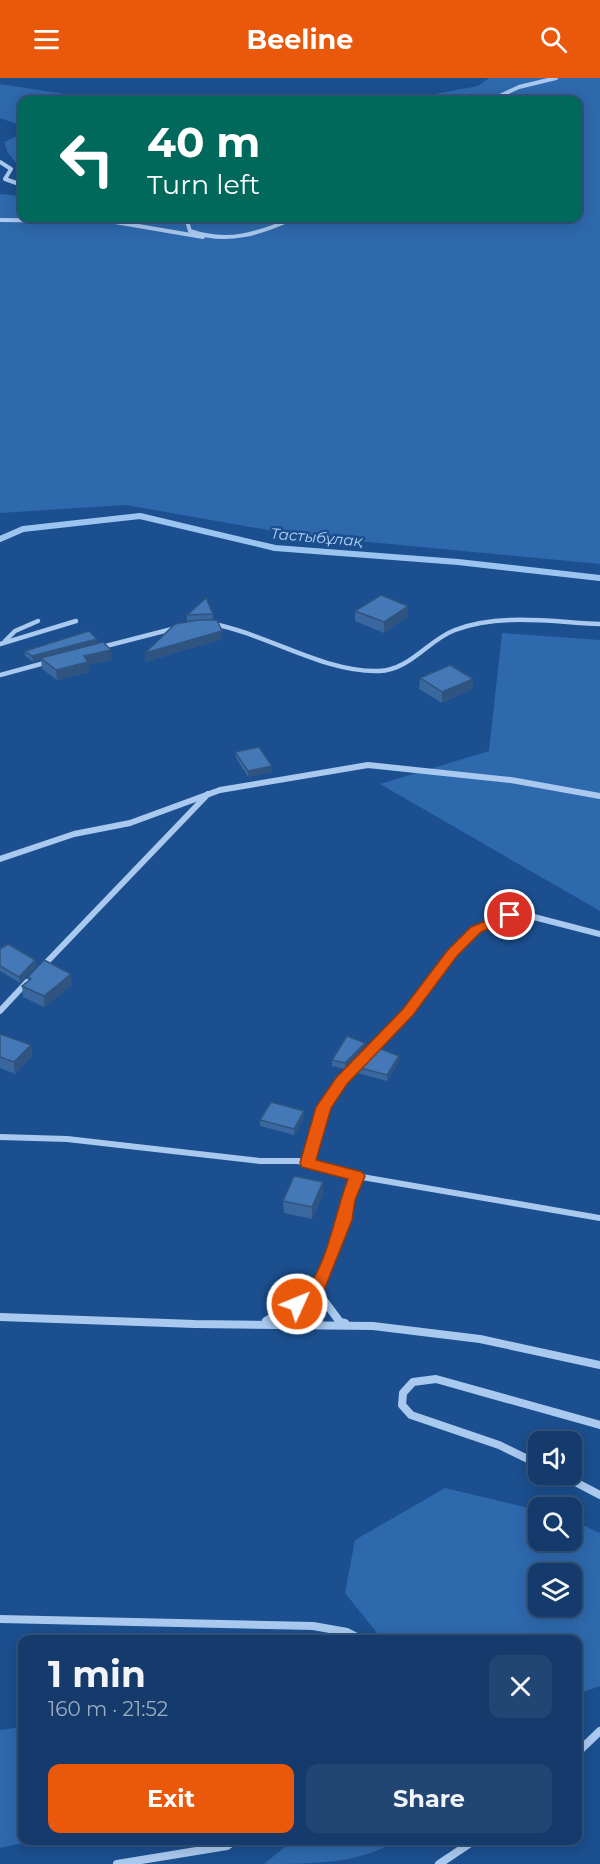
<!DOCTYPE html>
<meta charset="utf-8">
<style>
:root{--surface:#143b6b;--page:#214673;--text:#f1f3f6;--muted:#9dadc1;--line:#33557e;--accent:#ea580c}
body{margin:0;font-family:Montserrat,sans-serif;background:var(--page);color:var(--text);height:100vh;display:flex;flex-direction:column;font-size:22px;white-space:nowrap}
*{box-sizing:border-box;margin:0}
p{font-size:20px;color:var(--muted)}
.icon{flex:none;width:33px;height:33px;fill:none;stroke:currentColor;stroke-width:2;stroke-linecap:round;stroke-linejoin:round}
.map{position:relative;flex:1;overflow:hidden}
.drawer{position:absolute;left:18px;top:1557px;width:564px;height:210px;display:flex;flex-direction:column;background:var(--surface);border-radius:12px;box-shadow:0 3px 15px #0003,0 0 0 2px var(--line)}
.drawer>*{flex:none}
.hud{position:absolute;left:18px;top:18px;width:564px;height:126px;border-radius:12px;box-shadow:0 3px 15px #0003,0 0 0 2px var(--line);background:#00695c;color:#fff;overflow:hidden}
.buttons{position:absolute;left:528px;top:1353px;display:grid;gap:12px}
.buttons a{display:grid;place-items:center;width:54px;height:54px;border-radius:12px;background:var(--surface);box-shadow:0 3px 15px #0003,0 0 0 2px var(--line);font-size:30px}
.pin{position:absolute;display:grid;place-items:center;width:51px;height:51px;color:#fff;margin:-26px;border:3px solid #fff;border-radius:50%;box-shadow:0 2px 6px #0007}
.me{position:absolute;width:66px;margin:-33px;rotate:46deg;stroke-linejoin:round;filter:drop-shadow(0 0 4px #0008)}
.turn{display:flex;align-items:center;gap:21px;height:126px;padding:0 30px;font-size:27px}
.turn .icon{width:78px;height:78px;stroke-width:2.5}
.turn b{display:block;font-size:42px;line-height:51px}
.round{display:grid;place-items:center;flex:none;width:63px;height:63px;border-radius:12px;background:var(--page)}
.summary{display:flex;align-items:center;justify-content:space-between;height:102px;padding:0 30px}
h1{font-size:36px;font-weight:700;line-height:45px}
.action{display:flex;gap:12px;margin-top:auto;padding:12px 30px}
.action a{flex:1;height:69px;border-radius:12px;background:var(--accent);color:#fff;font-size:24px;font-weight:700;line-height:69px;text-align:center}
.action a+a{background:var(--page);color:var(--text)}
header{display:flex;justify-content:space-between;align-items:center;height:78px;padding:0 30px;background:var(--accent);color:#fff;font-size:27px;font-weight:700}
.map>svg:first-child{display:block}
</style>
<header><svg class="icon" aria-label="menu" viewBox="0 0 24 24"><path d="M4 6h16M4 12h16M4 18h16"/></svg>Beeline<svg class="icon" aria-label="search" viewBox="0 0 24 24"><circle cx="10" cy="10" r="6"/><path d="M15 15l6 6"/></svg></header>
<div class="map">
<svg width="600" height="1786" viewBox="0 0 600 1786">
<rect width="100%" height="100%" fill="#1b4f8f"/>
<g fill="#2e69ad" fill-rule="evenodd">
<polygon points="489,0 600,0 600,486 296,457 126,427 0,435 0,116 22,118 22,140 578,140 578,22 403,22 478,8"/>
<polygon points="0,6 104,22 22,22 22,48 0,40"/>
<polygon points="22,56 22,92 8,75 4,64"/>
<polygon points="502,555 600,562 600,833 380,706 489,673"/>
<path d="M445 1410 538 1432V1462H572V1442L600 1455V1608L578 1616V1562L382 1561 345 1515 355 1462ZM538 1496H572V1528H538Z"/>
<polygon points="22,1649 22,1762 32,1763 0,1770 0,1652"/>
<path d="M292 1763V1762L396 1763C360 1786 309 1786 264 1786Z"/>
</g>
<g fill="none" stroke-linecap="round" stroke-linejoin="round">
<polyline stroke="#9cc4f0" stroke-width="6" points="0,461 23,451 140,438 275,470 458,484 600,500"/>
<g stroke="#a9c9ee" stroke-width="4">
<polyline points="491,22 519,9 556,0"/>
<polyline points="0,84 11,91 5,101 22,107"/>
<path d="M186 140 190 153C227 166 259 156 294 140"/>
<polyline points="0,142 109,143 203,159"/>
</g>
<g stroke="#a9c9ee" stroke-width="4.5">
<path d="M213 546C267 556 325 595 379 593 410 592 428 562 455 552 500 535 553 544 600 546"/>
<polyline points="5,563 15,553 38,543"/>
<polyline points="0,566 76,543"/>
<polyline points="102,569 176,550"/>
<polyline points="0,597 48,584"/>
</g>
<g stroke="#a9c9ee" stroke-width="6">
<polyline points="0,781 74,756 130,745 220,712 368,687 511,702 600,718"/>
<polyline points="43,888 208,716"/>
<polyline points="0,933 27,904"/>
<polyline points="0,1059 67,1061 260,1083 298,1083 362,1099 600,1140"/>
<polyline points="308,1085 324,1029 341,1003 408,934 452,876 476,852 510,837 530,838 600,856"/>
<polyline points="336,1162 357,1098"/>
</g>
<g stroke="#a9c9ee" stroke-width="8">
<polyline points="336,1161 316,1212 340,1244 345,1245"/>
<polyline points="0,1239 195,1246 373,1248 480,1261 600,1287"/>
<polyline points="266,1243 316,1212"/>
<polyline points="538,1386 499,1367 411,1337 402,1327 403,1315 413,1304 436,1301 600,1347"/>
<polyline points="560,1396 600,1417"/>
<polyline points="0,1541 313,1548 347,1554 363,1562"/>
<polyline points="578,1674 600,1653"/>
<polyline points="117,1786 227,1768 236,1762"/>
<polyline points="439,1786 475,1762"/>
</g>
</g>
<g fill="#3a679d">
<polygon points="408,528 408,538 384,555 355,543 355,533"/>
<polygon points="213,536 213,541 203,542 222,561 145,584 195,542 187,543 187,537"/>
<polygon points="97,566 112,582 88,587 89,594 57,602 42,591 41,581 33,584 25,578 25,573"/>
<polygon points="420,600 473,601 472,611 442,625 419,611"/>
<polygon points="235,674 272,694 248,699 236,680"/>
<polygon points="0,871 35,882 36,888 20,905 0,893"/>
<polygon points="28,899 72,907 44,929 23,919 22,908 28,903"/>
<polygon points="0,956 31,967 32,978 15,996 0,990"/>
<polygon points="365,965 365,971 345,991 332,988 332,982"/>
<polygon points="399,984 387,1003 357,995 357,989"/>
<polygon points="304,1039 294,1057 260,1048 260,1042"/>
<polygon points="323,1116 312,1141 284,1135 283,1123"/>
</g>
<g fill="#305480">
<polygon points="408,528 408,538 384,555 384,544"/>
<polygon points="222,553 222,561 145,584 145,575"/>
<polygon points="97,561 97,567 41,580 41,581 33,584 32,578"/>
<polygon points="111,572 112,582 88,587 89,594 57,602 56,592 84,578"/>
<polygon points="473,601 472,611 442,625 442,614"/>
<polygon points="272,688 272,694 248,699 248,693"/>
<polygon points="35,882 36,888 20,905 19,899"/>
<polygon points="71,896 72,907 44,929 44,918"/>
<polygon points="365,965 365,971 345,991 345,985"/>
<polygon points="31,967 32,978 15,996 14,984"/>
<polygon points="399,978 399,984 387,1003 387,997"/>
<polygon points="304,1033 304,1039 294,1057 294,1051"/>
<polygon points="323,1104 323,1116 312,1141 312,1129"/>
</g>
<g fill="#4478b7" stroke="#305480" stroke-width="1.5">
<polygon points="381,517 408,528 384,544 355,533"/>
<polygon points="206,520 213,536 187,537"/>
<polygon points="198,542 217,542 222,553 145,575 175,546"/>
<polygon points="89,553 97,561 32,578 25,573"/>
<polygon points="103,564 111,572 84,578 88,584 56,592 41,580"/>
<polygon points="450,587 473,601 442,614 420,600"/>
<polygon points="259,669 272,688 248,693 235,674"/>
<polygon points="8,866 35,882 19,899 0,888 0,871"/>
<polygon points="44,882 71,896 44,918 22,908 31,901 28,899"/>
<polygon points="0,956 31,967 14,984 0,979"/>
<polygon points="347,958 365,965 345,985 332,982"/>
<polygon points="376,969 399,978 387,997 357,989"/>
<polygon points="271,1024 304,1033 294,1051 260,1042"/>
<polygon points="294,1098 323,1104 312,1129 283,1123"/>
</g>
<path fill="#ea580c" stroke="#983908" stroke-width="1.5" d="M510 833 517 837 515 840 481 854 457 878 413 937 347 1006 331 1030 316 1082 362 1094 365 1098 355 1122 352 1142 324 1212 303 1230H292L289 1226C294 1217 305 1215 310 1207 330 1175 335 1135 348 1101L302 1089 300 1085 316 1029 336 1000 403 931 447 873 471 849Z"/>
<g text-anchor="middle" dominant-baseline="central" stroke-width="5" stroke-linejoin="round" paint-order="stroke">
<g font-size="15" font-style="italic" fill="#b5d3f5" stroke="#1b4f8f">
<text transform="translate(317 459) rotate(5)">Тастыбұлақ</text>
</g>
</g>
</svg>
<div class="buttons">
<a><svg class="icon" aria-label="sound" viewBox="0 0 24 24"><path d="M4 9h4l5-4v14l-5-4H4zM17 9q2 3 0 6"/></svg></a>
<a><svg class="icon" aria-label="search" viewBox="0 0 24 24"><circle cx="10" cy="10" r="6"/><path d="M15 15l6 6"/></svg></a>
<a><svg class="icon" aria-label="layers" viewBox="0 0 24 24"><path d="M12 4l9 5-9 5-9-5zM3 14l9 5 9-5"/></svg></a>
</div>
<div class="pin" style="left:510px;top:837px;background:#d93025"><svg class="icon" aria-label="arrive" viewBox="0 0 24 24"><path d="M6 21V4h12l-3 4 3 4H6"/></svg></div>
<svg class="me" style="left:297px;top:1226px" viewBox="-20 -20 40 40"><circle r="17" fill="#ea580c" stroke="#fff" stroke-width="3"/><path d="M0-11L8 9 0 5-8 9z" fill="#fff"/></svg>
<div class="hud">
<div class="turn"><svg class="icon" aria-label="left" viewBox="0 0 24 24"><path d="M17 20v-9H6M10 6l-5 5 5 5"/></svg><div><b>40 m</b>Turn left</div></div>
</div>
<section class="drawer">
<div class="summary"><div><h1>1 min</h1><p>160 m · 21:52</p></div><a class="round"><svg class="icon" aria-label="close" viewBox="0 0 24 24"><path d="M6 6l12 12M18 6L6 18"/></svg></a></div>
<div class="action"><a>Exit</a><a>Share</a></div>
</section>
</div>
